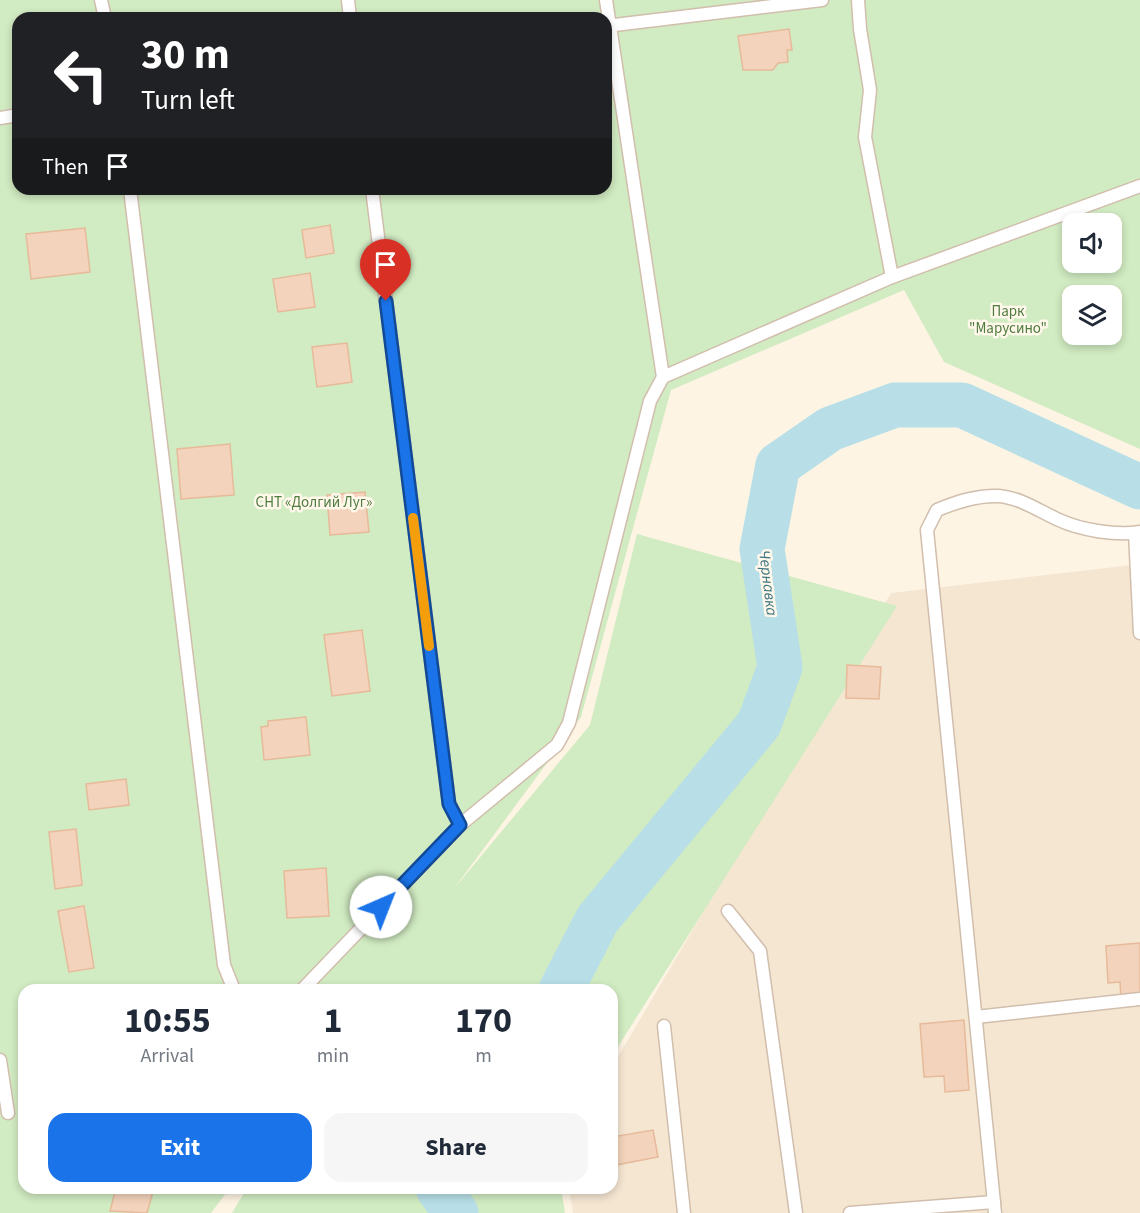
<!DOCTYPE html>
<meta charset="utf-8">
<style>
:root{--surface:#fff;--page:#f6f6f7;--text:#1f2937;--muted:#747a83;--accent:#1a73e8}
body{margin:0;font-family:"Source Sans 3",sans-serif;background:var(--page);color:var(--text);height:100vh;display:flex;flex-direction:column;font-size:22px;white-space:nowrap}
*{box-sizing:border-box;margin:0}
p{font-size:20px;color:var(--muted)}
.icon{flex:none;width:33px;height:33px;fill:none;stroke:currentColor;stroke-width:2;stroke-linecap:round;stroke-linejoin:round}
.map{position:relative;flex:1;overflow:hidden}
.drawer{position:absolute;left:18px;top:984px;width:600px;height:210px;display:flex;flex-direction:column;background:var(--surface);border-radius:18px;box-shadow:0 3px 9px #0003}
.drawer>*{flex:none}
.banner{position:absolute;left:12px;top:12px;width:600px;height:183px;border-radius:18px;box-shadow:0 3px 9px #0003;background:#202124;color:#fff;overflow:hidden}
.fabs{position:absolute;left:1062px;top:213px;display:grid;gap:12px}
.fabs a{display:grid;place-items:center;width:60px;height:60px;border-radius:12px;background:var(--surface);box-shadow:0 3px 9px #0003;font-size:30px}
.pin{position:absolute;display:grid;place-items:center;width:51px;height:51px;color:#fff;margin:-62px -26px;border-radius:50% 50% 50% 0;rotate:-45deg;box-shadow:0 0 6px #0007}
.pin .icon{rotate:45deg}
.me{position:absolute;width:66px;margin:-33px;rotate:44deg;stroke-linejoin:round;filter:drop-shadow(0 0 4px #0008)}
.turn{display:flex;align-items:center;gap:21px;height:126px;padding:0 30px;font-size:27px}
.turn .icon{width:78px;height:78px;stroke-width:2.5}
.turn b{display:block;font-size:42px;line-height:51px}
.then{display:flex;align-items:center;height:57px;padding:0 30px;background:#0003;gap:12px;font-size:22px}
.eta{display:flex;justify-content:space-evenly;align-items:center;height:102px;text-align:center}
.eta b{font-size:36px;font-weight:700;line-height:42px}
.cta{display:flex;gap:12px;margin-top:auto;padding:12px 30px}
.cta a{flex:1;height:69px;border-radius:18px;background:var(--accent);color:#fff;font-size:24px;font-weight:700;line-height:69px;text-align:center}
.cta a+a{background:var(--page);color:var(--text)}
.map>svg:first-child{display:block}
</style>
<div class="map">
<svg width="1140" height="1213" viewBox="0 0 1140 1213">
<rect width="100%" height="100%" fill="#fdf4e4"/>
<polygon fill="#f5e6d2" points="1140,564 1140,1213 573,1213 569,1188 612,1188 612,1067 891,593"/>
<g fill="#d1ebc2" fill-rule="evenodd">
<path d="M0 0H1140V449L944 362 904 290 671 390 581 717 453 890 590 725 637 534 897 606 612 1056V990H24V1188H230L211 1213H0ZM18 18H606V189H18ZM1072 224H1112V262H1072ZM1072 296H1112V334H1072Z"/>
<polygon points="247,1188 561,1188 565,1213 232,1213"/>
</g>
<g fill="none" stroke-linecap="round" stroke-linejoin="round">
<g stroke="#b8dfe7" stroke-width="45">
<polyline points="561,990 597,920 759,724 780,667 762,549 778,465 830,429 895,405 962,405 1140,487"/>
<polyline points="438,1188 456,1213"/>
</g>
</g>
<g fill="#f3d3bb" stroke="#e6ba9a" stroke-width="1.5">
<polygon points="789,29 792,50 787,50 788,62 778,63 773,70 743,70 738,36"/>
<polygon points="330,225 334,253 306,258 302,230"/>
<polygon points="85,228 90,272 31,279 26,234"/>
<polygon points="310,273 315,307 278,312 273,279"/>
<polygon points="347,343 352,382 317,387 312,347"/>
<polygon points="230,444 234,495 181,499 177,449"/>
<polygon points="365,492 369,532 330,535 327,495"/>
<polygon points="362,630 370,691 332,696 324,635"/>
<polygon points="847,665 881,667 879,699 846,698"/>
<polygon points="306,717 310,755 264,760 261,727 268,726 268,721"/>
<polygon points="126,779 129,805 89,810 86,784"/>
<polygon points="76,829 82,885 55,889 49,832"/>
<polygon points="326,868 329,916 287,918 284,871"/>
<polygon points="84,906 94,968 69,972 58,911"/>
<polygon points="1140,943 1140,998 1121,999 1120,982 1108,983 1106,946"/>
<polygon points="964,1020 969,1090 945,1092 944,1076 924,1077 920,1024"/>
<polygon points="653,1130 658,1157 616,1165 612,1137"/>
<polygon points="116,1188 154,1188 147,1213 110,1211"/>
</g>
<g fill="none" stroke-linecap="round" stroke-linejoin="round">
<g stroke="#d1bead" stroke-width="15">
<g id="service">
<polyline points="101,0 105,18"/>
<polyline points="348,0 350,18"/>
<polyline points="606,0 663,377"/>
<polyline points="858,0 860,29 870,90 865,137 892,277"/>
<polyline points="606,26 822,0"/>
<polyline points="0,118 18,115"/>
<polyline points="130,189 224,965 234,990"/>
<polyline points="372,189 449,803 460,825"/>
<polyline points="1135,533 1140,633"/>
<polyline points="728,911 760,951 796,1213"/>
<polyline points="302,990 460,825 557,745 569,723 650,401 663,377 892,277 1140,186"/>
<polyline points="976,1017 1140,999"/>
<polyline points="664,1026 684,1213"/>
<polyline points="0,1060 8,1113"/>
<polyline points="850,1213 994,1202"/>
<path d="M995 1213 927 530 937 510C957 502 977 495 999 496 1021 498 1039 511 1059 520 1081 530 1116 536 1140 532"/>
</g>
</g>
<use href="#service" stroke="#fff" stroke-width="12"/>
</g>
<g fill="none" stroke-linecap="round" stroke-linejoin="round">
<g stroke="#114b97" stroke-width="15">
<polyline id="route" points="381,907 460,825 449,804 386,301"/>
</g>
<use href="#route" stroke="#1a73e8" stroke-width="10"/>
<polyline stroke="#f59e0b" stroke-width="10" points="413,518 429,646"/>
</g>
<g text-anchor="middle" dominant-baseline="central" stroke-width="5" stroke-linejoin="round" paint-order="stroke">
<g font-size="15" fill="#507c40" stroke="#fff8eb">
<text x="1008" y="311">Парк<tspan x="1008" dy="17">"Марусино"</tspan></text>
<text x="314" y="502">СНТ «Долгий Луг»</text>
</g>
<g font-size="16" font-style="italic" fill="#3f7683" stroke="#fff8eb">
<text transform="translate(768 583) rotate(83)">Чернавка</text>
</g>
</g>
</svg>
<div class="fabs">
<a><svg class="icon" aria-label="sound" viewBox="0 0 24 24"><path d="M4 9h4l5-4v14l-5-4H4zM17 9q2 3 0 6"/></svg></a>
<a><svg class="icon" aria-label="layers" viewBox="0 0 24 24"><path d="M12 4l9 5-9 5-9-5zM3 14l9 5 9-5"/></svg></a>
</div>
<div class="pin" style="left:386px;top:301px;background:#d93025"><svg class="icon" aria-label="arrive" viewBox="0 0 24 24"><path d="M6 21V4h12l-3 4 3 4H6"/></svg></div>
<svg class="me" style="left:381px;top:907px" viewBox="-20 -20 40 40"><circle r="19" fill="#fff"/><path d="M0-13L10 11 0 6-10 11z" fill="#1a73e8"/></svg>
<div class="banner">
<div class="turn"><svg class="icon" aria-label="left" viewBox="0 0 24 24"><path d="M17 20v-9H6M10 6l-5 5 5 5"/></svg><div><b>30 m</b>Turn left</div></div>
<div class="then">Then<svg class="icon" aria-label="arrive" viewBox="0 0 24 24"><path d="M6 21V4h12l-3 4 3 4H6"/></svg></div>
</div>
<section class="drawer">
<div class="eta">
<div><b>10:55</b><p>Arrival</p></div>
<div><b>1</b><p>min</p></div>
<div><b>170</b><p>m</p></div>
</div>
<div class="cta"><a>Exit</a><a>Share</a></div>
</section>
</div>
